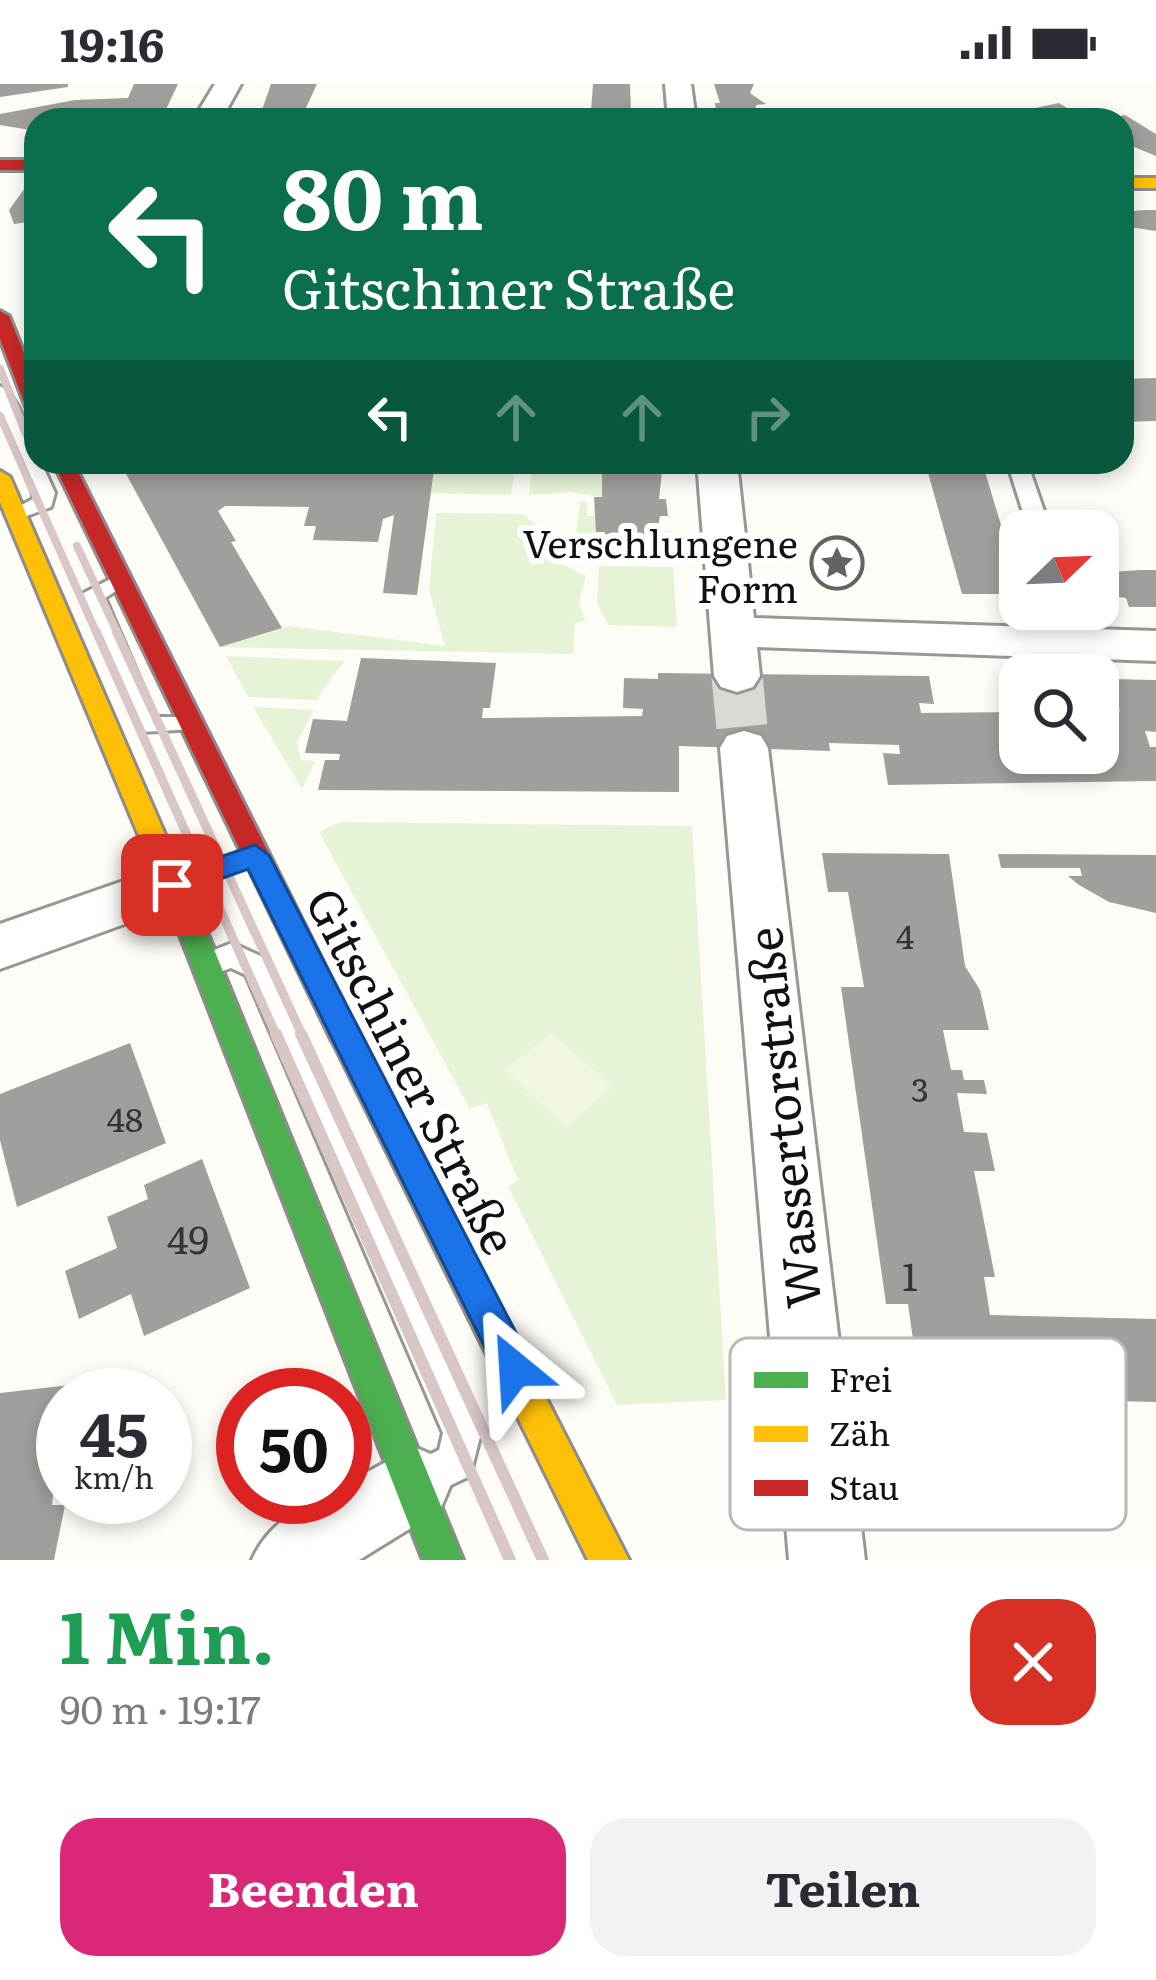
<!DOCTYPE html>
<html lang="de">
<meta charset="utf-8">
<style>
:root{--surface:#fff;--page:#f2f2f3;--text:#2b2b33;--muted:#7c7c81;--accent:#db2777}
body{margin:0;font-family:Literata,serif;background:var(--page);color:var(--text);height:100vh;display:flex;flex-direction:column;font-size:45px;white-space:nowrap}
*{box-sizing:border-box;margin:0}
p{font-size:39px;color:var(--muted)}
.icon{flex:none;width:66px;height:66px;fill:none;stroke:currentColor;stroke-width:2;stroke-linecap:round;stroke-linejoin:round}
.map{position:relative;height:1476px;overflow:hidden}
.drawer{display:flex;flex-direction:column;background:var(--surface);flex:1}
.drawer>*{flex:none}
.hud{position:absolute;left:24px;top:24px;width:1110px;height:366px;border-radius:36px;box-shadow:0 6px 18px #0003;background:#0b6e4f;color:#fff;overflow:hidden}
.needle{width:78px;rotate:67deg}
.tools{position:absolute;left:999px;top:426px;display:grid;gap:24px}
.tools a{display:grid;place-items:center;width:120px;height:120px;border-radius:24px;background:var(--surface);box-shadow:0 6px 18px #0003;font-size:60px}
.speed{position:absolute;left:36px;top:1284px;display:flex;gap:24px;font-size:60px;font-weight:700;text-align:center}
.speed>*{display:grid;place-content:center;width:156px;height:156px;border-radius:50%;background:var(--surface);box-shadow:0 6px 18px #0003;line-height:1}
.speed small{font-size:30px;font-weight:400}
.speed .limit{border:18px solid #d22;background:#fff;color:#111}
.pin{position:absolute;display:grid;place-items:center;width:102px;height:102px;color:#fff;margin:-51px;border-radius:24px;box-shadow:0 6px 18px #0006}
.me{position:absolute;width:132px;margin:-66px;rotate:333deg;stroke-linejoin:round;filter:drop-shadow(0 0 9px #0008)}
.turn{display:flex;align-items:center;gap:42px;height:252px;padding:0 60px;font-size:54px}
.turn .icon{width:156px;height:156px;stroke-width:2.5}
.turn b{display:block;font-size:84px;line-height:102px}
.lanes{display:flex;align-items:center;height:114px;padding:0 60px;background:#0003;justify-content:center;gap:60px;direction:ltr}
.lanes .off{opacity:.35}
.round{display:grid;place-items:center;flex:none;width:126px;height:126px;border-radius:36px;background:var(--page)}
.overview{display:flex;align-items:center;justify-content:space-between;height:204px;padding:0 60px}
h1{font-size:72px;font-weight:700;line-height:90px;color:#1e9e55}
.primary-button{display:flex;gap:24px;margin-top:auto;padding:24px 60px}
.primary-button a{flex:1;height:138px;border-radius:36px;background:var(--accent);color:#fff;font-size:48px;font-weight:700;line-height:138px;text-align:center}
.primary-button a+a{background:var(--page);color:var(--text)}
.status{display:flex;justify-content:space-between;align-items:center;height:84px;padding:0 60px;background:var(--surface);direction:ltr}
.status svg{height:33px;fill:currentColor}
.map>svg:first-child{display:block}
</style>
<div class="status"><b>19:16</b><svg viewBox="0 0 49 12"><path d="M0 12V9h3v3zM5 12V6h3v6zM10 12V3h3v9zM15 12V0h3v12zM26 1h20v11H26zM47 4h2v5h-2z"/></svg></div>
<div class="map">
<svg width="1156" height="1476" viewBox="0 0 1156 1476">
<rect width="100%" height="100%" fill="#fdfcf7"/>
<g fill="#e7f3d7">
<polygon points="435,378 517,378 511,411 430,409"/>
<polygon points="532,378 602,378 602,413 571,408 529,411"/>
<polygon points="580,417 587,417 587,432 596,432 596,448 605,448 605,457 654,461 655,447 671,447 673,476 599,475 576,450"/>
<polygon points="436,429 523,430 551,454 545,460 554,476 586,492 579,518 585,537 575,539 573,570 220,563 289,542 445,562 429,506"/>
<polygon points="599,482 673,483 677,543 608,541 597,518"/>
<polygon points="226,572 344,577 316,616 248,613"/>
<polygon points="253,623 314,626 297,658 301,676 315,677 302,705"/>
<polygon points="339,738 692,742 726,1316 617,1321 508,1102 518,1096 487,1019 470,1025 319,748"/>
</g>
<polygon fill="#f0f6e1" points="552,949 612,1003 566,1043 505,986"/>
<g fill="#a19f9c">
<polygon points="0,0 68,0 68,3 0,13"/>
<polygon points="134,0 178,0 161,36 36,36 36,47 0,41 0,30 75,16 128,14"/>
<polygon points="271,0 317,0 305,26 285,26 280,36 252,36 261,29"/>
<polygon points="593,0 630,0 631,28 638,28 639,36 568,36 568,30 591,27"/>
<polygon points="714,0 754,0 750,9 766,20 756,21 755,36 717,36 715,19 720,19"/>
<polygon points="1059,19 1087,36 940,36 984,27 993,33"/>
<polygon points="1125,31 1156,50 1156,72 1122,58 1122,36 1111,34"/>
<polygon points="27,101 36,101 36,137 14,140 9,126"/>
<polygon points="1144,126 1156,126 1156,147 1122,142 1122,128"/>
<polygon points="1156,294 1156,337 1122,338 1122,295"/>
<polygon points="161,378 435,378 417,511 383,509 394,431 383,435 378,458 313,456 316,442 304,442 309,423 225,422 218,427 236,457 231,458 282,544 220,563 125,388"/>
<polygon points="602,378 663,378 659,415 666,415 668,432 660,432 655,461 605,457 605,448 596,448 594,413 602,413"/>
<polygon points="925,378 982,378 1011,474 1020,474 1020,510 962,510"/>
<polygon points="1140,486 1156,486 1156,523 1129,523 1126,514 1098,510 1098,489"/>
<polygon points="361,574 496,579 490,624 483,624 482,634 642,632 643,625 623,624 624,594 658,595 658,589 929,592 934,620 919,619 921,629 1020,628 1020,669 1098,669 1098,627 1120,627 1110,595 1156,596 1156,648 1145,647 1150,663 1156,663 1156,697 888,701 883,669 900,670 899,661 829,659 830,667 679,662 679,708 318,706 325,676 339,676 340,670 305,669 313,635 347,637"/>
<polygon points="822,769 949,770 965,882 980,906 989,946 943,946 951,986 962,986 964,996 984,996 987,1010 957,1009 964,1048 987,1049 995,1087 974,1087 995,1193 984,1193 990,1231 1156,1235 1156,1318 921,1312 908,1220 886,1220 841,903 864,903 848,808 828,808"/>
<polygon points="998,770 1156,771 1156,829 1109,818 1079,801 1068,792 1082,792 1080,784 1001,784"/>
<polygon points="130,959 166,1059 17,1123 0,1056 0,1010"/>
<polygon points="202,1075 250,1204 144,1252 131,1210 79,1235 65,1187 117,1164 107,1133 148,1115 144,1101"/>
<polygon points="70,1301 68,1311 63,1311 52,1421 65,1421 54,1476 0,1476 0,1309"/>
</g>
<g fill="none" stroke-linecap="round" stroke-linejoin="round">
<polyline stroke="#dad9d4" stroke-width="51" stroke-dasharray="51 26" stroke-linecap="butt" points="737,592 744,664"/>
<g stroke="#979795" stroke-width="6">
<g id="lane">
<path d="M0 302C18 312 36 357 36 378H41L55 409 51 423 16 436 5 430 33 415V409L0 331Z"/>
<polygon points="1007,378 1027,378 1051,447 1029,447"/>
<polygon points="120,490 131,497 105,514 154,628 157,633 197,633 201,639 197,645 141,648 80,511"/>
<polygon points="1052,525 1076,525 1086,559 1082,565 1066,565"/>
<polygon points="232,859 267,875 272,883 481,1349 470,1392 419,1416 405,1411 400,1397 405,1383 439,1366 443,1349 246,891 231,884 209,892 199,888 194,880 199,872"/>
</g>
</g>
<g stroke="#979795" stroke-width="6">
<g id="street">
<polygon points="215,0 241,0 221,36 193,36"/>
<polygon points="665,0 691,0 696,36 668,36"/>
<polygon points="697,378 737,378 754,534 1156,547 1156,577 757,563 760,592 753,603 737,608 721,603 714,592"/>
<polygon points="744,647 761,652 768,664 865,1476 789,1476 720,664 727,652"/>
<polygon points="172,780 191,786 199,801 191,816 0,885 0,840"/>
<path d="M414 1363 440 1374 451 1400 440 1426 359 1476H252C267 1441 306 1413 345 1413V1400Z"/>
</g>
</g>
<g stroke="#8e8d8b" stroke-width="6">
<polygon id="fast" points="188,825 198,828 202,836 463,1476 423,1476 174,836 178,828"/>
</g>
<g stroke="#8e8d8b" stroke-width="6">
<g id="slow">
<rect x="1122" y="94" width="34" height="10"/>
<polygon points="0,387 10,393 202,836 198,844 178,844 174,836 0,418"/>
<polygon points="343,935 354,939 629,1476 588,1476 328,948 332,939"/>
</g>
</g>
<g stroke="#8e8d8b" stroke-width="6">
<g id="jam">
<rect x="0" y="76" width="36" height="10"/>
<polygon points="0,227 9,232 36,299 36,329 26,323 0,255"/>
<polygon points="53,378 73,378 358,948 354,957 343,961 332,957"/>
</g>
</g>
<use href="#lane" fill="#fffffe" fill-rule="evenodd"/>
<use href="#street" fill="#fffffe" fill-rule="evenodd"/>
<use href="#fast" fill="#4caf50" fill-rule="evenodd"/>
<use href="#slow" fill="#ffc107" fill-rule="evenodd"/>
<use href="#jam" fill="#c62828" fill-rule="evenodd"/>
<g stroke="#d9c6c7" stroke-width="8">
<polyline points="0,285 26,350"/>
<polyline points="0,332 97,550"/>
<polyline points="77,462 118,550"/>
</g>
<g stroke="#d9c6c7" stroke-width="9">
<polyline points="96,547 277,953"/>
<polyline points="116,547 303,953"/>
</g>
<g stroke="#d9c6c7" stroke-width="12">
<polyline points="276,950 510,1476"/>
<polyline points="301,950 543,1476"/>
</g>
</g>
<polygon fill="#1a73e8" stroke="#114b97" stroke-width="3" points="255,761 269,771 528,1272 533,1285 528,1298 515,1303 502,1298 248,785 172,812 158,801 162,793"/>
<defs>
<g id="sight-ring" transform="scale(2.7)"><circle r="9.5" fill="#fff" stroke="#646362" stroke-width="1.5"/><path d="M0-6L1.8-2.2L6-1.7L2.9 1.2L3.7 5.4L0 3.3L-3.7 5.4L-2.9 1.2L-6-1.7L-1.8-2.2Z" fill="#646362"/></g>
</defs>
<g fill-rule="evenodd">
<use href="#sight-ring" x="837" y="479"/>
</g>
<g text-anchor="middle" dominant-baseline="central" stroke-width="12" stroke-linejoin="round" paint-order="stroke">
<g font-size="33" fill="#353434">
<text x="905" y="850">4</text>
<text x="920" y="1003">3</text>
<text x="125" y="1033">48</text>
</g>
<g font-size="39" fill="#111" stroke="#fff" text-anchor="end">
<text x="798" y="457">Verschlungene<tspan x="798" dy="45">Form</tspan></text>
</g>
<g font-size="39" fill="#353434">
<text x="188" y="1153">49</text>
<text x="910" y="1190">1</text>
</g>
<g font-size="48" fill="#111" stroke="#fff">
<text transform="translate(414 986) rotate(63)">Gitschiner Straße</text>
<text transform="translate(781 1034) rotate(-96)">Wassertorstraße</text>
</g>
</g>
<rect x="730" y="1254" width="396" height="192" rx="18" fill="#fff" stroke="#b8b8b8" stroke-width="3"/>
<rect x="754" y="1288" width="54" height="16" fill="#4caf50"/>
<rect x="754" y="1342" width="54" height="16" fill="#ffc107"/>
<rect x="754" y="1396" width="54" height="16" fill="#c62828"/>
<g font-size="33" fill="#111">
<text x="829" y="1308">Frei</text>
<text x="829" y="1362">Zäh</text>
<text x="829" y="1416">Stau</text>
</g>
</svg>
<div class="tools">
<a><svg class="needle" viewBox="-14 -14 28 28"><path d="M0-13l5 13h-10z" fill="#e53935"/><path d="M0 13l5-13h-10z" fill="#7c7c81"/></svg></a>
<a><svg class="icon" aria-label="search" viewBox="0 0 24 24"><circle cx="10" cy="10" r="6"/><path d="M15 15l6 6"/></svg></a>
</div>
<div class="speed"><div>45<small>km/h</small></div><div class="limit">50</div></div>
<div class="pin" style="left:172px;top:801px;background:#d93025"><svg class="icon" aria-label="arrive" viewBox="0 0 24 24"><path d="M6 21V4h12l-3 4 3 4H6"/></svg></div>
<svg class="me" style="left:515px;top:1285px" viewBox="-20 -20 40 40"><path d="M0-17L14 15 0 8-14 15z" fill="#1a73e8" stroke="#fff" stroke-width="4"/></svg>
<div class="hud">
<div class="turn"><svg class="icon" aria-label="left" viewBox="0 0 24 24"><path d="M17 20v-9H6M10 6l-5 5 5 5"/></svg><div><b>80 m</b>Gitschiner Straße</div></div>
<div class="lanes"><svg class="icon" aria-label="left" viewBox="0 0 24 24"><path d="M17 20v-9H6M10 6l-5 5 5 5"/></svg><svg class="icon off" aria-label="ahead" viewBox="0 0 24 24"><path d="M12 20V5M6 11l6-6 6 6"/></svg><svg class="icon off" aria-label="ahead" viewBox="0 0 24 24"><path d="M12 20V5M6 11l6-6 6 6"/></svg><svg class="icon off" aria-label="right" viewBox="0 0 24 24"><path d="M7 20v-9h11M14 6l5 5-5 5"/></svg></div>
</div>
</div>
<section class="drawer">
<div class="overview"><div><h1>1 Min.</h1><p>90 m · 19:17</p></div><a class="round" style="background:#d93025;color:#fff"><svg class="icon" aria-label="close" viewBox="0 0 24 24"><path d="M6 6l12 12M18 6L6 18"/></svg></a></div>
<div class="primary-button"><a>Beenden</a><a>Teilen</a></div>
</section>
